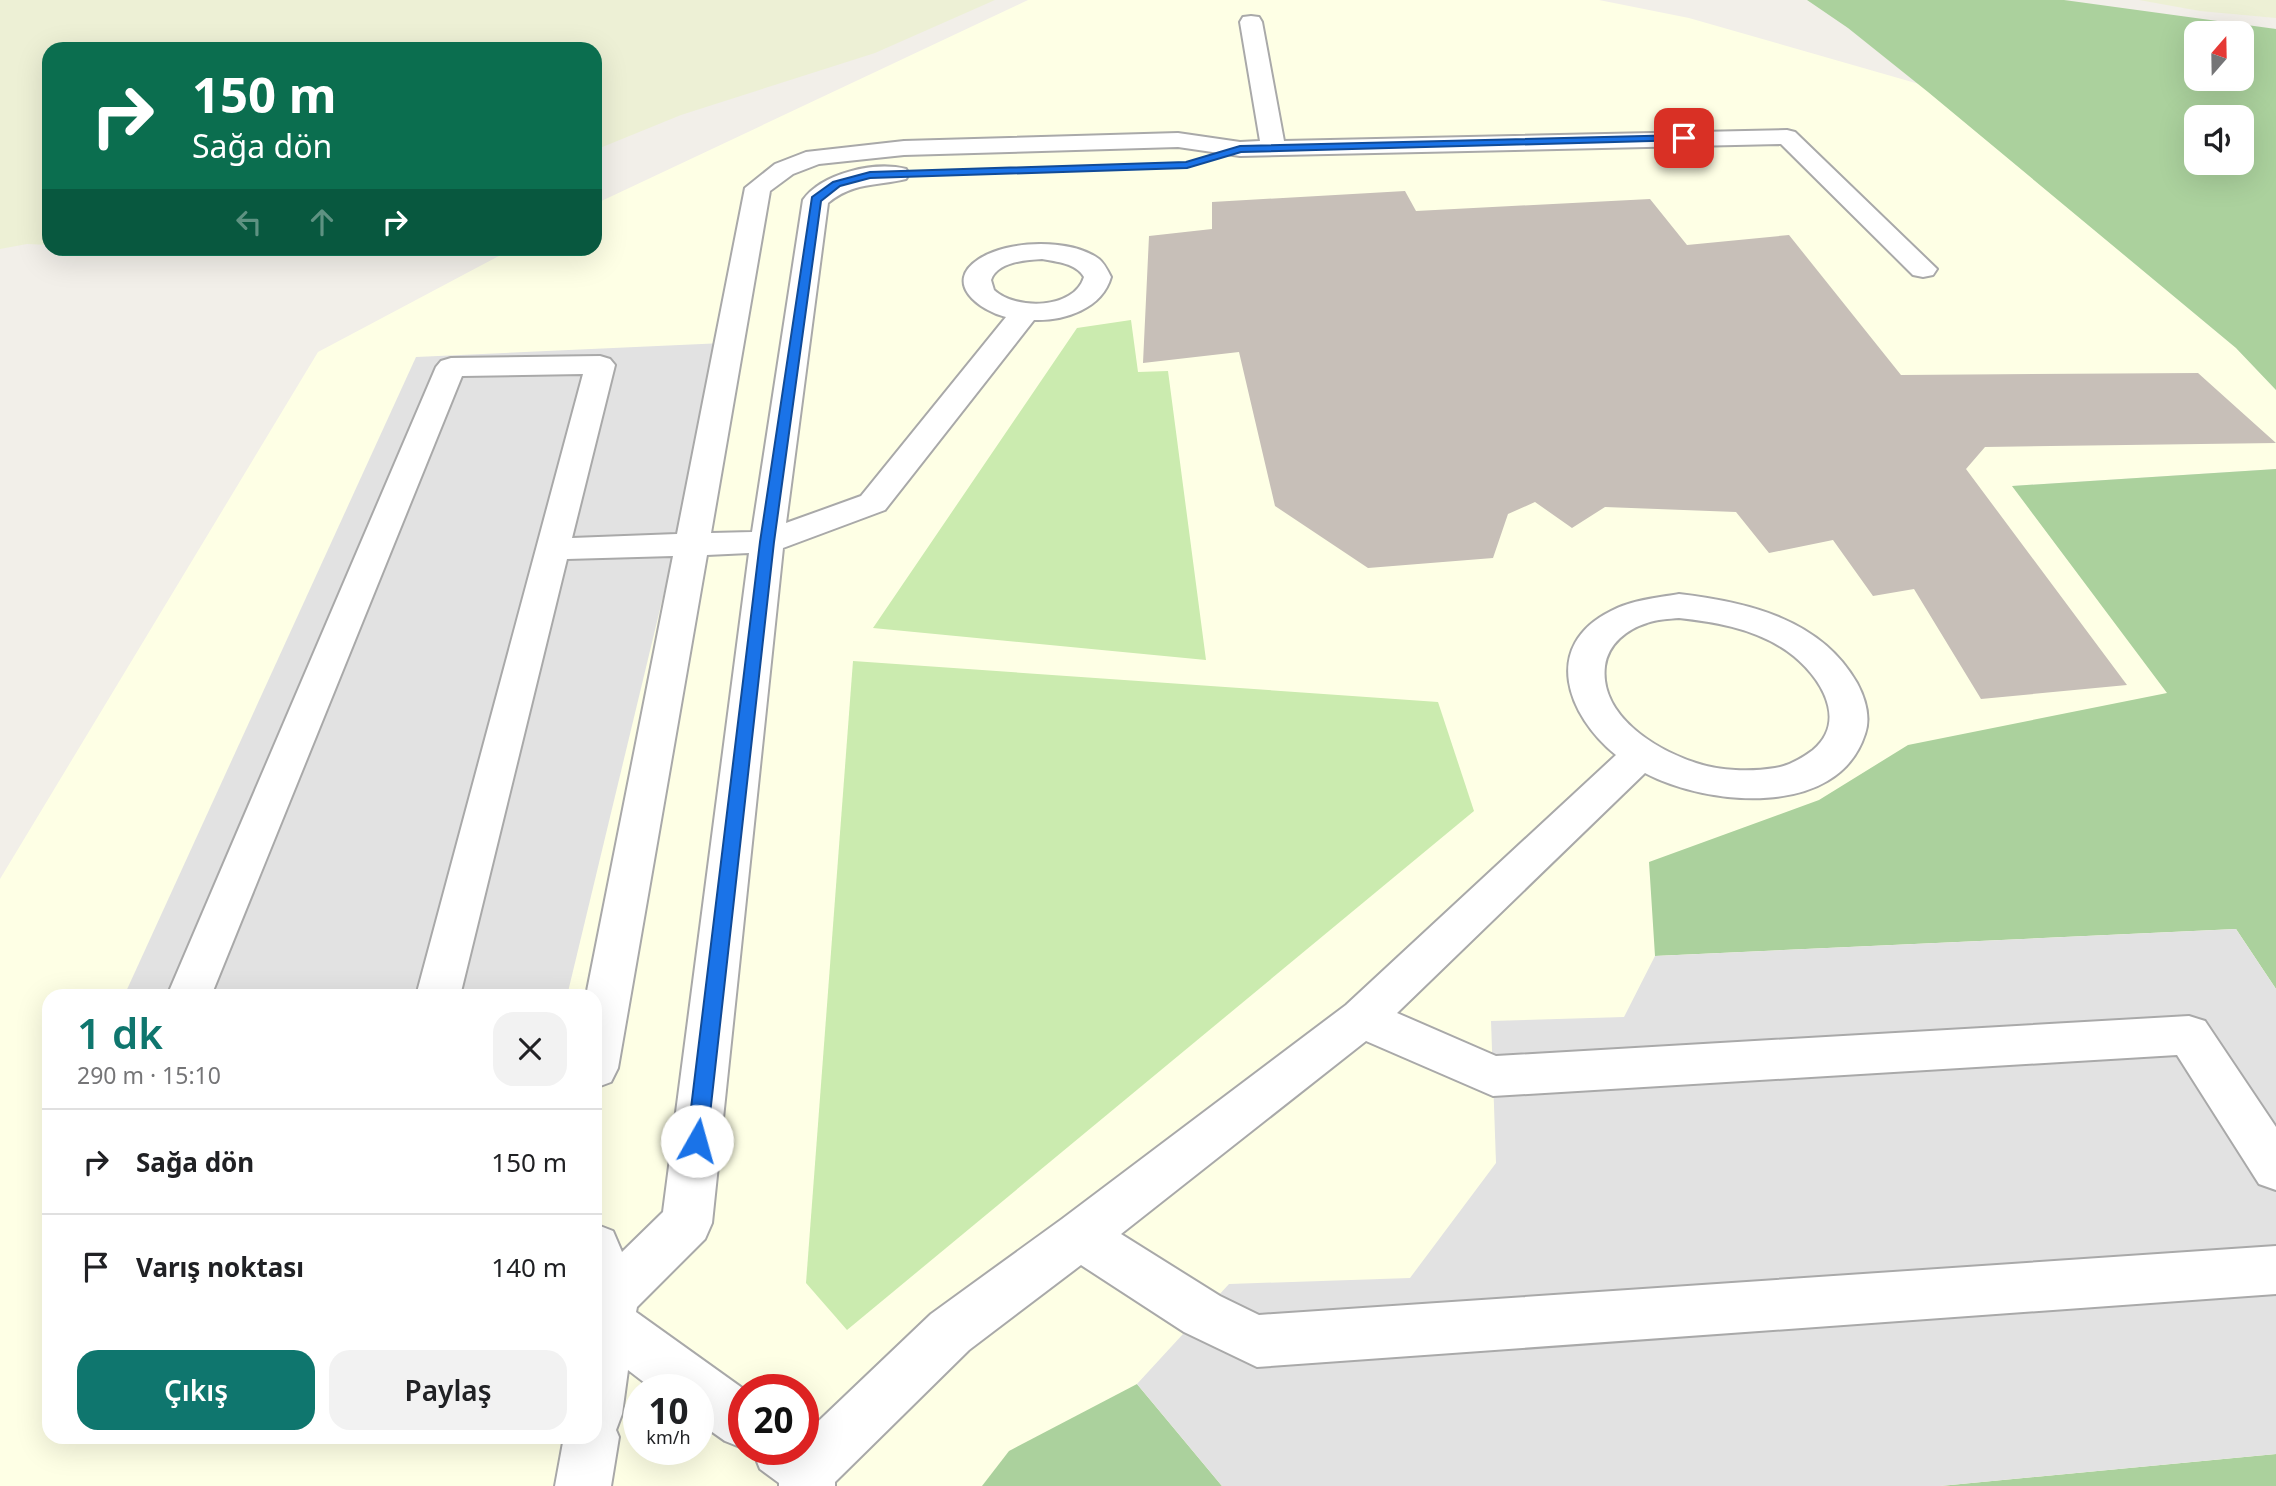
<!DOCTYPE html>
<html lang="tr">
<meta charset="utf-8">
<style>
:root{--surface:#fff;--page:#f2f2f2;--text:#202124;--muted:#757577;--line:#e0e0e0;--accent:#0f766e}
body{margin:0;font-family:"Noto Sans",sans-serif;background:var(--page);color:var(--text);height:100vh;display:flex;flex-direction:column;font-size:26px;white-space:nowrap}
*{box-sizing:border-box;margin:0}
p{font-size:23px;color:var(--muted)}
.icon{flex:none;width:38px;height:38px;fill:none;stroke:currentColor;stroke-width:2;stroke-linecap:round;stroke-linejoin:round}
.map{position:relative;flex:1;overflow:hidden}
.drawer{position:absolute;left:42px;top:989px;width:560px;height:455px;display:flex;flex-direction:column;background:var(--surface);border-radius:21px;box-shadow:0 7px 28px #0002}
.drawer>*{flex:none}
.banner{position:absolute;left:42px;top:42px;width:560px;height:214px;border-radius:21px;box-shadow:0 7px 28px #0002;background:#0b6e4f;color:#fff;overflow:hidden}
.needle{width:46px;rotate:20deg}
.tools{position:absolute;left:2184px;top:21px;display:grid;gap:14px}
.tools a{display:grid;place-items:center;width:70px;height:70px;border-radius:14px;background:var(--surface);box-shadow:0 7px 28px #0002;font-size:35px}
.speed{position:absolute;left:623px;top:1374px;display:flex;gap:14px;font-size:35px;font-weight:700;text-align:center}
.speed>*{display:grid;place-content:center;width:91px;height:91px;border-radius:50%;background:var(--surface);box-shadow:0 7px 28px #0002;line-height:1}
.speed small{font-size:18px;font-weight:400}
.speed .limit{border:10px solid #d22;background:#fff;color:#111}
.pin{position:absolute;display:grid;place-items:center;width:60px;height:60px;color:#fff;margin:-30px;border-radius:14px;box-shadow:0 4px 10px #0006}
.me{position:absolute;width:77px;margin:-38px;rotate:7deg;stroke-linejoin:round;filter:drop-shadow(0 0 5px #0008)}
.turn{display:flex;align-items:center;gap:24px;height:147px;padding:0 35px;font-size:32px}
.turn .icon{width:91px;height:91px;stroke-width:2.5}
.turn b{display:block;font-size:49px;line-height:60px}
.lanes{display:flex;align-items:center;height:66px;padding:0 35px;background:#0003;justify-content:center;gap:35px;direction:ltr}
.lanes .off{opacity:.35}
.round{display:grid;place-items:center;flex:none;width:74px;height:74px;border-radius:21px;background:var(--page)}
.summary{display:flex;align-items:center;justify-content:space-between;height:119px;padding:0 35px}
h1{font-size:42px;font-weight:600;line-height:52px;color:var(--accent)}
.primary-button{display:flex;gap:14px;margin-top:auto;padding:14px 35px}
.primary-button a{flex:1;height:80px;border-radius:21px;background:var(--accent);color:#fff;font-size:28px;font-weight:600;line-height:80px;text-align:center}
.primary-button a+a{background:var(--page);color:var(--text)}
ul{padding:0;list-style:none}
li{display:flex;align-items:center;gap:21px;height:105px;padding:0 35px;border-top:2px solid var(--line)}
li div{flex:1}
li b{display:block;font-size:26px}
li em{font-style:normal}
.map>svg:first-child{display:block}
</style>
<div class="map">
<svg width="2276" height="1486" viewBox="0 0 2276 1486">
<rect width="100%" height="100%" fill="#f2efe9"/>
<path fill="#feffe5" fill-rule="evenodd" d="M1028 0H1599L1689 18 1919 84 2236 348 2276 390V469L2012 486 2276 837V1486H0V879L318 352 512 249 595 248V204ZM49 996H595V1437H49ZM639 1390H698V1449H639ZM744 1390H803V1449H744Z"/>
<g fill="#edf0d5">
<polygon points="0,0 995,0 875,53 681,115 595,150 595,49 49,49 49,245 27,244 0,249"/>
<polygon points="2139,0 2276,0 2276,18 2200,11"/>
<polygon points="155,249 349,249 333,255"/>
</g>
<g fill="#cbebaf">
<polygon points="1131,320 1138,372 1168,371 1206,660 873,628 1077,328"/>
<polygon points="853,661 1438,702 1474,811 847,1330 806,1283"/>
</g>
<g fill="#abd19d" fill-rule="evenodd">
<path d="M1807 0H2064L2276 29V390L2236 348 1928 92 1848 28ZM2196 33H2242V79H2196ZM2196 117H2242V163H2196Z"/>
<polygon points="2276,469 2276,989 2236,929 1655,956 1649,862 1819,800 1908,745 2167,693 2012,486"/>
<polygon points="1137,1384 1222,1486 982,1486 1009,1451"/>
<polygon points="2276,1454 2276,1486 1940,1486"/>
</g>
<g fill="#e2e2e2">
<polygon points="724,343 567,996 124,996 416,357"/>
<polygon points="2236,929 2276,989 2276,1454 1940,1486 1222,1486 1137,1384 1229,1284 1410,1278 1496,1163 1491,1021 1624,1017 1655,956"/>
</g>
<polygon fill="#c7bfb8" points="1405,191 1416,211 1650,199 1687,245 1789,235 1901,375 2198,373 2276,443 1985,447 1966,469 2127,685 1981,699 1914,589 1873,596 1833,540 1769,553 1736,512 1605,507 1572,528 1535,502 1508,514 1493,558 1368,568 1275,506 1239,352 1143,363 1149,236 1212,229 1212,202"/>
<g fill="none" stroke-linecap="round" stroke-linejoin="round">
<g stroke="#a9a9a9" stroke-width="4">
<g id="service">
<path d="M1251 16 1259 17 1262 22 1284 141 1787 130 1795 132 1937 269 1933 275 1923 277 1913 275 1781 144 1240 156 1178 147 904 155 819 164 793 174 770 191 711 533 752 532 803 200C822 173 875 161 906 169L909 174 906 179C877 186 853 182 828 203L786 523 861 496 1006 317C980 311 942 283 979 259 1008 240 1070 238 1099 259 1104 263 1108 271 1111 277 1102 309 1064 321 1034 320L885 510 783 548 712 1223 705 1239 637 1307 636 1312 745 1390V1449L725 1441 698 1422V1390H654L628 1370 622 1414 616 1430 619 1437 611 1486H555L564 1437H595V1224L613 1231 622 1252 663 1212 749 553 707 555 618 1068 611 1082 595 1088V996H586L673 556 567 559 460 996H416L583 374 462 376 211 996H167L436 367 441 361 451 358 600 356 610 359 615 365 572 538 677 534 745 188 775 164 806 152 904 141 1178 133 1240 142 1260 141 1240 22 1243 17ZM1042 259C1057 262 1076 263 1084 277 1074 310 1015 310 994 290L991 280C997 262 1025 260 1042 259Z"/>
<path d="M1679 594C1747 602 1821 619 1857 683 1865 698 1871 717 1865 734 1838 819 1707 806 1645 773L1397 1013 1496 1056 2189 1016 2205 1021 2276 1127V1190L2259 1184 2177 1055 1493 1096 1366 1041 1121 1234 1220 1296 1259 1315 2276 1246V1294L1257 1367 1184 1332 1081 1265 969 1350 835 1482V1486H779V1483L760 1469 752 1449H803V1432L805 1434 931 1314 1062 1219 1346 1005 1616 755C1567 715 1541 646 1611 611 1632 600 1656 598 1679 594ZM1679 618C1715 622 1750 628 1781 647 1814 667 1852 717 1813 750 1802 758 1789 766 1775 768 1750 772 1720 771 1696 763 1654 749 1599 715 1605 666 1608 644 1627 629 1647 623 1657 619 1669 619 1679 618Z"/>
</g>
</g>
<use href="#service" fill="#fff" fill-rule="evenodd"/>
</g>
<polygon fill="#1a73e8" stroke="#114b97" stroke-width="2" points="1684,135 1689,138 1687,140 1241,152 1187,168 870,178 840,186 821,201 774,542 707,1141 704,1147 697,1150 690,1147 687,1141 760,542 812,197 833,182 870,172 1186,162 1240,146"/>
</svg>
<div class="tools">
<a><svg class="needle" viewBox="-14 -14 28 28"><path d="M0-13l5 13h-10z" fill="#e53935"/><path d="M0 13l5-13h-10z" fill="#757577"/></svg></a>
<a><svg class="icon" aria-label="sound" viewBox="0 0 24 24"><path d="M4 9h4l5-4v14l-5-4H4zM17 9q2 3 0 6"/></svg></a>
</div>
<div class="speed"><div>10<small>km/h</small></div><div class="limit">20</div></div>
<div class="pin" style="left:1684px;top:138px;background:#d93025"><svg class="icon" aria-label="arrive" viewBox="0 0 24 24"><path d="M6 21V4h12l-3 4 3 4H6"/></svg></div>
<svg class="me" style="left:697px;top:1141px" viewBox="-20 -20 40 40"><circle r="19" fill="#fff"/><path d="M0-13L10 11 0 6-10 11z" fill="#1a73e8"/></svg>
<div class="banner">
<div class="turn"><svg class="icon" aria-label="right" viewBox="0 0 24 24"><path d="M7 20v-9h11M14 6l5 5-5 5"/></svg><div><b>150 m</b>Sağa dön</div></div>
<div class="lanes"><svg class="icon off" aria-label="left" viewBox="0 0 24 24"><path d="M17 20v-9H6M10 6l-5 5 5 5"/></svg><svg class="icon off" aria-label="ahead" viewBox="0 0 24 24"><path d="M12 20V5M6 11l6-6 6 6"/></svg><svg class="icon" aria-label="right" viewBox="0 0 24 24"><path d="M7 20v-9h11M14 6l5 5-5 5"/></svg></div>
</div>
<section class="drawer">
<div class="summary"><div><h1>1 dk</h1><p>290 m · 15:10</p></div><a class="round"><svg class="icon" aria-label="close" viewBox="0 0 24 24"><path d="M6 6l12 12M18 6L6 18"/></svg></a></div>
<ul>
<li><svg class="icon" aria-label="right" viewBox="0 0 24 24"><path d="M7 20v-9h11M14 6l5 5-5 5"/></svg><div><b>Sağa dön</b></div><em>150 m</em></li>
<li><svg class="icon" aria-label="arrive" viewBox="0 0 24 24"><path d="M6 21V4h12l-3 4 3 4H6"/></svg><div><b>Varış noktası</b></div><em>140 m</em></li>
</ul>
<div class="primary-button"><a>Çıkış</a><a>Paylaş</a></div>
</section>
</div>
